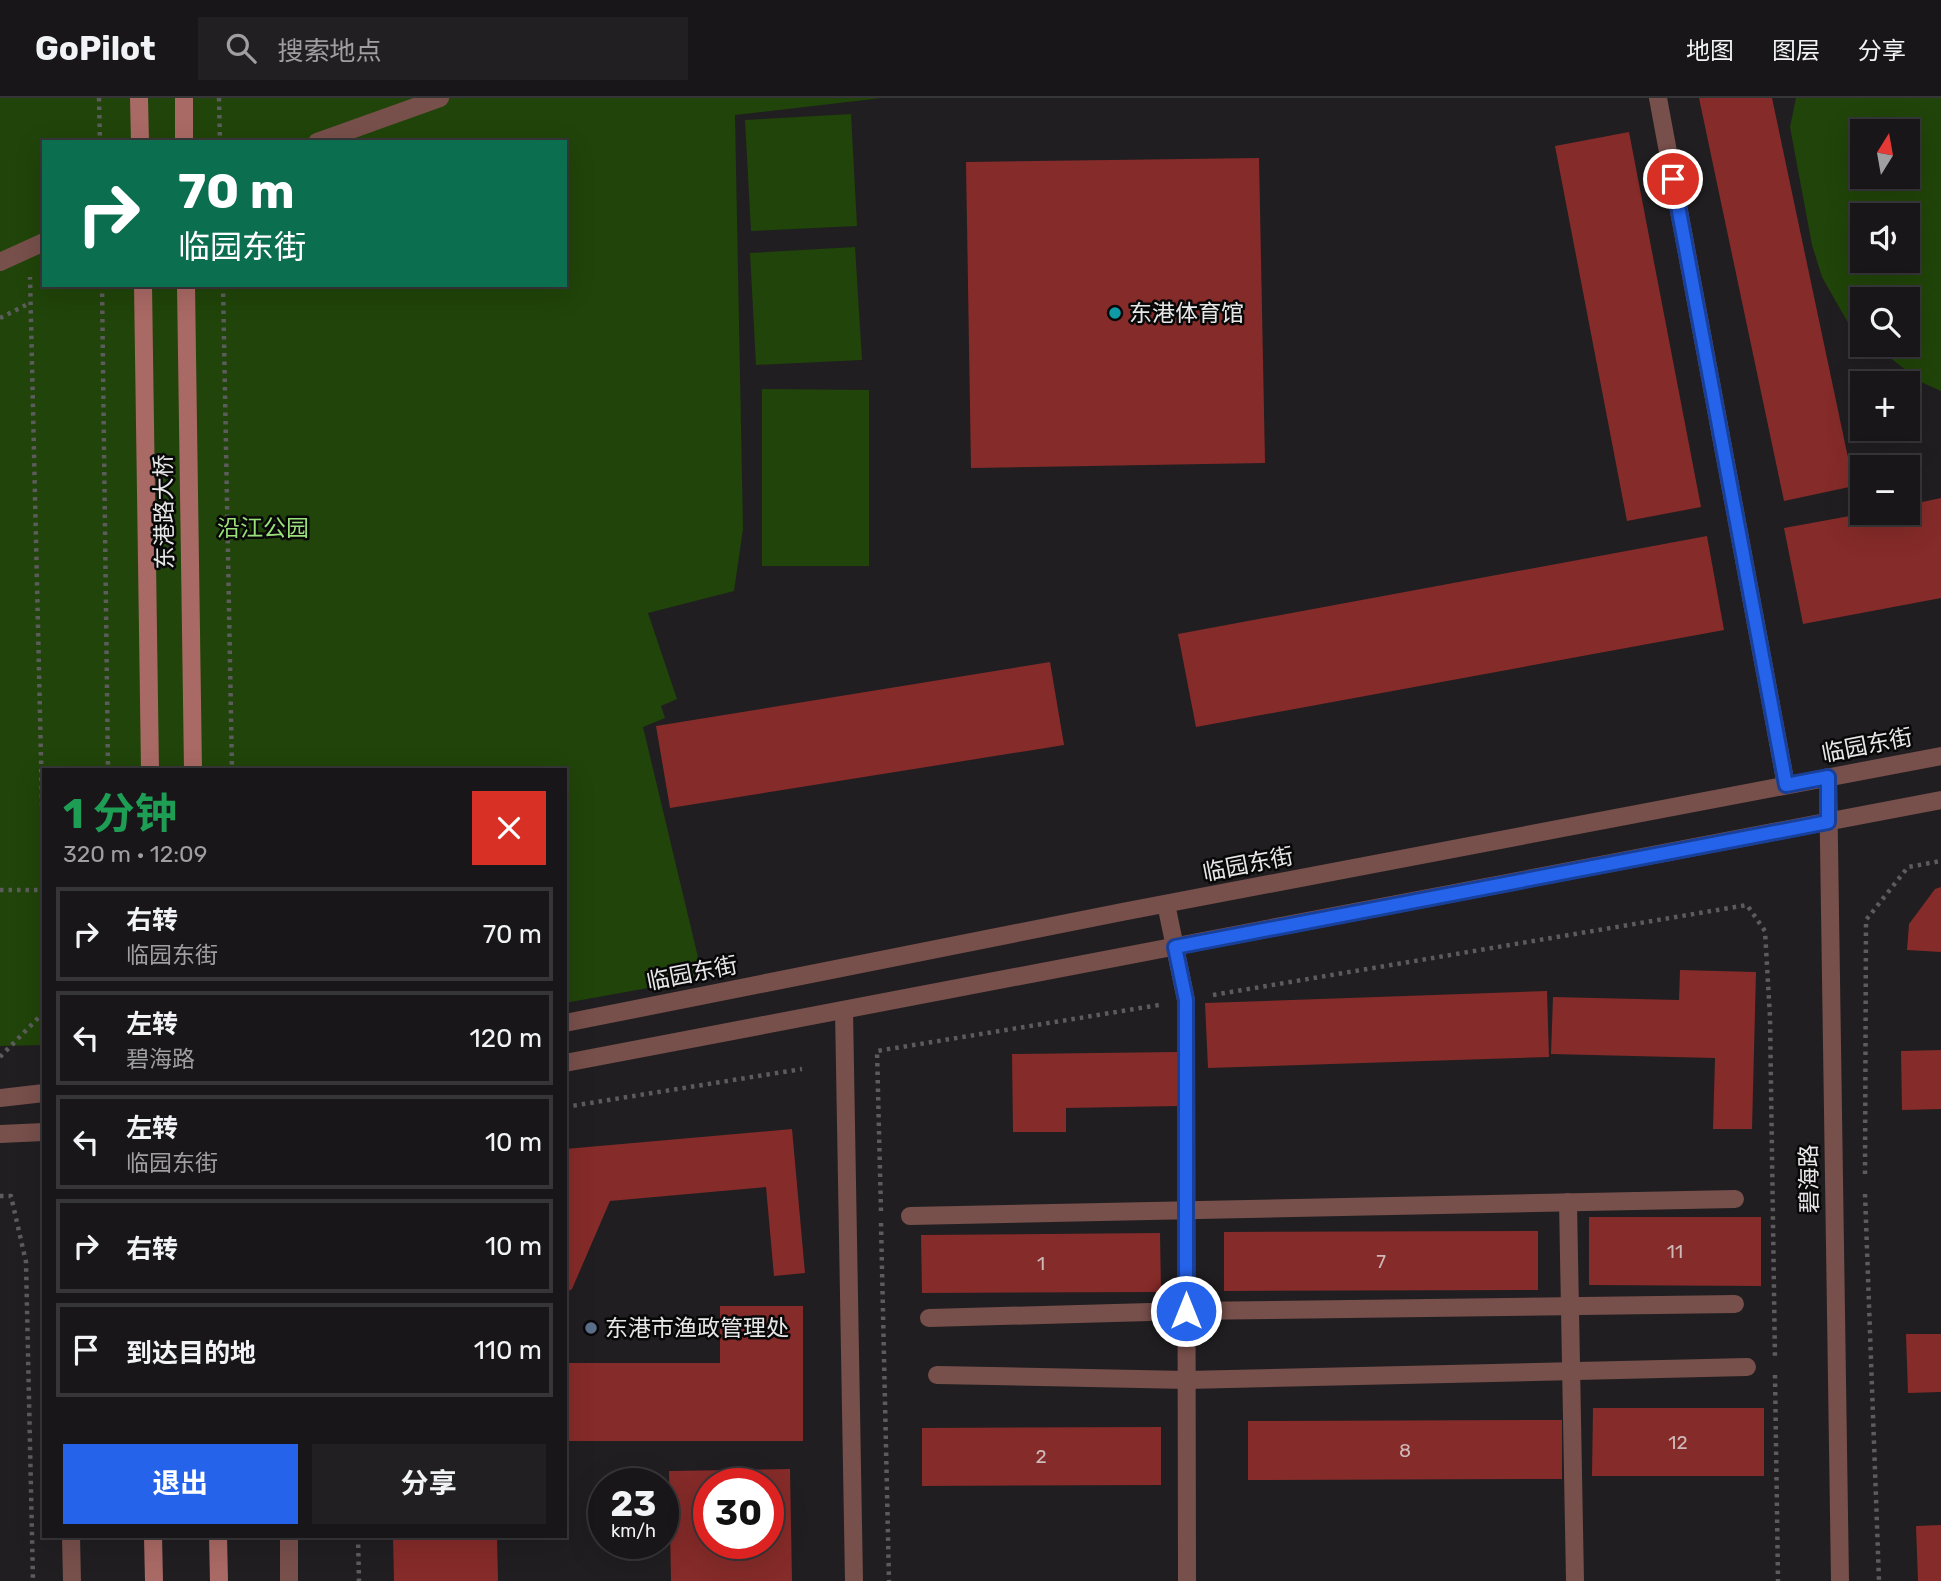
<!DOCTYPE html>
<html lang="zh">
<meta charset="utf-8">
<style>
:root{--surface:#181618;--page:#211f21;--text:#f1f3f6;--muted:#9f9fa2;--line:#363537;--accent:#2563eb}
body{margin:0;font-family:Rubik,"Noto Sans SC",sans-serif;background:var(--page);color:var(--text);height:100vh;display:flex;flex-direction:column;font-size:26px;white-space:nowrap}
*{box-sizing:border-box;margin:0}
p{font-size:23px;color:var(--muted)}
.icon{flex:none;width:38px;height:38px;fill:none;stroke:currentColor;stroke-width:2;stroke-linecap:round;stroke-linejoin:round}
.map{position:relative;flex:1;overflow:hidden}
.side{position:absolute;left:42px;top:670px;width:525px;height:770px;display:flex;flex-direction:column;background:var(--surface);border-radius:0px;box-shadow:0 7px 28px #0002,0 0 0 2px var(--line)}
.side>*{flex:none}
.top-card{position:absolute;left:42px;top:42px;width:525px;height:147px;border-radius:0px;box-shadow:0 7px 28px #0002,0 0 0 2px var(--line);background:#0b6e4f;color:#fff;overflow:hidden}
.needle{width:46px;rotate:11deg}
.buttons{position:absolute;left:1850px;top:21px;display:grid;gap:14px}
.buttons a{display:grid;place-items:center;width:70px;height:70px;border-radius:0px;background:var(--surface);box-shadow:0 7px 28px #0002,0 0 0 2px var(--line);font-size:35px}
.speed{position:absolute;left:588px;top:1370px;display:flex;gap:14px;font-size:35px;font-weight:700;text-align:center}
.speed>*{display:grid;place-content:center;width:91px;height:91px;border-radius:50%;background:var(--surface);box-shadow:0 7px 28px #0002,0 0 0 2px var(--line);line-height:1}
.speed small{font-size:18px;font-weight:400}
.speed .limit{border:10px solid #d22;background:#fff;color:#111}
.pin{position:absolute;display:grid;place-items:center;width:60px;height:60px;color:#fff;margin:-30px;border:4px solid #fff;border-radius:50%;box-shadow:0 2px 7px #0007}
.me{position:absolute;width:77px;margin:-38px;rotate:0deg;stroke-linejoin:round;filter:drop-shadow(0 0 5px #0008)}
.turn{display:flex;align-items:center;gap:24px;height:147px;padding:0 21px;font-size:32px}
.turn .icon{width:91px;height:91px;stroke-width:2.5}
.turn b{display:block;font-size:49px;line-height:60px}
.round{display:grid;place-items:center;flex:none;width:74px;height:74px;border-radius:0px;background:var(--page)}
.overview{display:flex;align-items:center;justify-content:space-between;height:119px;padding:0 21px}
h1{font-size:42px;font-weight:700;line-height:52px;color:#1e9e55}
.cta{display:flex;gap:14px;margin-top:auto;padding:14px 21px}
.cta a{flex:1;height:80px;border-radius:0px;background:var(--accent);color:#fff;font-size:28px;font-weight:700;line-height:80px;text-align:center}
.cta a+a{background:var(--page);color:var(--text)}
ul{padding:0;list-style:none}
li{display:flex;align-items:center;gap:21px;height:94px;margin:0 14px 10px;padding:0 7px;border:4px solid var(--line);border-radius:0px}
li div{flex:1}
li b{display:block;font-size:26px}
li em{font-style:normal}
header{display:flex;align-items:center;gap:42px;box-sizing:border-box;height:98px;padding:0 35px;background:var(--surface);border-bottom:2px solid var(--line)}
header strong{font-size:33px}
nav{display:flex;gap:38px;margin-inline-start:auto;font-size:24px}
.search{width:490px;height:63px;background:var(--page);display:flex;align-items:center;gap:18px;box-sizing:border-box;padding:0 24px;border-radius:0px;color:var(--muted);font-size:26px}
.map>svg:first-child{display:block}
</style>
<header>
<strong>GoPilot</strong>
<div class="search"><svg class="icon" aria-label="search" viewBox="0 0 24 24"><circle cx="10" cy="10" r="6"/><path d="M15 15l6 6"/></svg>搜索地点</div>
<nav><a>地图</a><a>图层</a><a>分享</a></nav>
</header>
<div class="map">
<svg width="1941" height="1483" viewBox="0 0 1941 1483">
<rect width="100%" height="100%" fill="#201e20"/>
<g fill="#204409" fill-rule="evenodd">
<path d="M0 0H882L735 17 743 431 734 493 648 515 677 601 661 608 665 620 643 629 703 880 565 905V672H44V947L0 948ZM44 44H565V187H44Z"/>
<path d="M1796 0H1941V293L1921 284 1874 247H1908V201H1862V237L1847 223 1822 179 1812 147 1790 29ZM1862 33H1908V79H1862ZM1862 117H1908V163H1862Z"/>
<polygon points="851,16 857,128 751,133 745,22"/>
<polygon points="855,149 862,262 756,267 750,155"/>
<polygon points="762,291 869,292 869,468 762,468"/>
</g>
<g fill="#852b29" fill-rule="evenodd">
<polygon points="1699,0 1772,0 1854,388 1784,403"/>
<polygon points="1629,34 1701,409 1627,423 1555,48"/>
<polygon points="1259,60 1265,365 971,370 966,64"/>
<polygon points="1941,400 1941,500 1803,526 1784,430 1866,415 1908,415 1908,407"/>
<polygon points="1707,438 1724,532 1196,629 1178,536"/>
<polygon points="1050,564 1064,647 670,710 656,628"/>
<polygon points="1941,789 1941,854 1907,852 1909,826 1935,791"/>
<polygon points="1680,872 1756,874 1752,1031 1713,1031 1715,960 1551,956 1553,899 1679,902"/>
<polygon points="1547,893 1549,959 1208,970 1205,905"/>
<polygon points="1941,952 1941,1011 1902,1012 1901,953"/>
<polygon points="1177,954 1178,1008 1066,1010 1066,1034 1013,1034 1012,956"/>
<polygon points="792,1031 805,1175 774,1178 766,1089 610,1103 572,1191 565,1195 565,1051"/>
<polygon points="1589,1119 1761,1119 1761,1188 1589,1187"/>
<polygon points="1538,1133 1538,1192 1224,1193 1224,1134"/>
<polygon points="1160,1135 1161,1194 922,1195 921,1137"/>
<polygon points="720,1208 803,1208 803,1343 565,1343 565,1265 720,1265"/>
<polygon points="1906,1236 1941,1236 1941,1294 1908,1295"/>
<polygon points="1593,1310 1764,1310 1764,1378 1592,1378"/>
<polygon points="1562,1322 1562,1381 1248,1382 1248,1323"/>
<polygon points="1161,1329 1161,1387 922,1388 922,1330"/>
<path d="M790 1371 792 1483H671L669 1373ZM709 1386H768V1446H709Z"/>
<polygon points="1941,1427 1941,1483 1918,1483 1916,1428"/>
<polygon points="393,1438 497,1438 498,1483 394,1483"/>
</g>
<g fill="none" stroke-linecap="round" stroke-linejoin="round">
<g stroke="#5d5c5d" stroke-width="4.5" stroke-dasharray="3.5 5" stroke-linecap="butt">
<polyline points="99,0 100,44"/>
<polyline points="219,0 220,44"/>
<polyline points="102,187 108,672"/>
<polyline points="223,187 232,672"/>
<polyline points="0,220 30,205"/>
<polyline points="0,792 44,792 30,179"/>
<polyline points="1213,897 1747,807 1765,833 1770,919 1775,1262"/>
<polyline points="0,959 44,914"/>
<polyline points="565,1009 802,971"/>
<polyline points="1865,1076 1866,822 1908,769 1941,763"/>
<polyline points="1865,1096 1879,1483"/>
<polyline points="0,1098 11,1098 26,1164 33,1483"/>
<polyline points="881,1113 877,953 1159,907"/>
<polyline points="881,1125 889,1483"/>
<polyline points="1775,1277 1778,1483"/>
<polyline points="358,1438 359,1483"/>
</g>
<g stroke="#774f4b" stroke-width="18">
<polyline points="1658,0 1786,687"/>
<polyline points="317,44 440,0"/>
<polyline points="0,164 44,144"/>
<polyline points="1568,1104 1575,1483"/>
<polyline points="910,1118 1735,1101"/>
<polyline points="929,1220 1186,1213 1735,1206"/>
<polyline points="937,1277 1187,1282 1747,1269"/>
<polyline points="71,1438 72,1483"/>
<polyline points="289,1438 289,1483"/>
</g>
<g stroke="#774f4b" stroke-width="18">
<polyline points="1166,806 1186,902 1187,1483"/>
<polyline points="844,912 854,1483"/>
</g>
<g stroke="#774f4b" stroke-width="18">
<polyline points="1828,679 1840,1483"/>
<polyline points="565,925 1122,814 1941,658"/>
<polyline points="565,965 1941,702"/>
<polyline points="0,1000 44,995"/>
<polyline points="0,1036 44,1034"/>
</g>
<g stroke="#a96964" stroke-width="18">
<polyline points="139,0 140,44"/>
<polyline points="184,0 184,44"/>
<polyline points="143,187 150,672"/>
<polyline points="186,187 193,672"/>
<polyline points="153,1438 154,1483"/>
<polyline points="218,1438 219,1483"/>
</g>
</g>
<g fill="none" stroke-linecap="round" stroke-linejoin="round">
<g stroke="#184099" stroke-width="18">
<polyline id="route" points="1186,1213 1186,902 1175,849 1828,724 1828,679 1786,687 1673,81"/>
</g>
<use href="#route" stroke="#2563eb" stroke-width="12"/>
</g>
<circle fill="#0f9aa8" stroke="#090809" stroke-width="2.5" cx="1115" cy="215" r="7"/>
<circle fill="#5c6f8a" stroke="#090809" stroke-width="2.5" cx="591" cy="1230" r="7"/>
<g text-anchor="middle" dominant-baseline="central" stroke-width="5" stroke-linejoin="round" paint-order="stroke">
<g font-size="19" fill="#cfb8b8">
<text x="1675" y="1153">11</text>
<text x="1381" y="1163">7</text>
<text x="1041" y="1165">1</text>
<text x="1678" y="1344">12</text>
<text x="1405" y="1352">8</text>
<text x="1041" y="1358">2</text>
</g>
<g font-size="23" fill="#e8e7e8" stroke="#090809" text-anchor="start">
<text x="1129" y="215">东港体育馆</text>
<text x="605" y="1230">东港市渔政管理处</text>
</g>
<g font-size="23" fill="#e8e7e8" stroke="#090809">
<text transform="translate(164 414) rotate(-91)">东港路大桥</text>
<text transform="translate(1867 647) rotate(-11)">临园东街</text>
<text transform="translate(1248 766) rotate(-11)">临园东街</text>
<text transform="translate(692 875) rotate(-11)">临园东街</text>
<text transform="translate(1809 1081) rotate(-91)">碧海路</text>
</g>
<g font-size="23" fill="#9be17a" stroke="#090809">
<text x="263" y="430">沿江公园</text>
</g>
</g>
</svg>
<div class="buttons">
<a><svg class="needle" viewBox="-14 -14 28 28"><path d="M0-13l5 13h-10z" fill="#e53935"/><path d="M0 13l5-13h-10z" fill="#9f9fa2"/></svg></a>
<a><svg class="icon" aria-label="sound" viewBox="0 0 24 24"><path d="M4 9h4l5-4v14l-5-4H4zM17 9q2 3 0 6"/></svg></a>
<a><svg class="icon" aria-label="search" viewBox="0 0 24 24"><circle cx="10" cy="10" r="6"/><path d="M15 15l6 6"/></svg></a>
<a>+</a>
<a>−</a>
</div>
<div class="speed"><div>23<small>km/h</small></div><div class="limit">30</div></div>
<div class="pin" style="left:1673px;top:81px;background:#d93025"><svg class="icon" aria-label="arrive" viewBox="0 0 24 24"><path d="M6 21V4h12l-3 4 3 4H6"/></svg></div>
<svg class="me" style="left:1186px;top:1213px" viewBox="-20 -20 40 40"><circle r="17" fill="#2563eb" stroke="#fff" stroke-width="3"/><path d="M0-11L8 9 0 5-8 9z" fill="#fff"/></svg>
<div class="top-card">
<div class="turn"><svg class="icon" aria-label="right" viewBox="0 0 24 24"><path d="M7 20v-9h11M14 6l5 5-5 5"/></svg><div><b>70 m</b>临园东街</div></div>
</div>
<section class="side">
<div class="overview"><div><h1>1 分钟</h1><p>320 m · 12:09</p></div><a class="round" style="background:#d93025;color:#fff"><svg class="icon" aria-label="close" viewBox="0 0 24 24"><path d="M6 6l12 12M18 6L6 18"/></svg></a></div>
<ul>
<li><svg class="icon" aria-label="right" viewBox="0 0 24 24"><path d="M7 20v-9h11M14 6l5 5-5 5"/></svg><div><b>右转</b><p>临园东街</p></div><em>70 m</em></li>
<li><svg class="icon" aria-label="left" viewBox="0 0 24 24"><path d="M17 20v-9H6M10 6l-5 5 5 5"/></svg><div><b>左转</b><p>碧海路</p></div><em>120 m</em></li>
<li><svg class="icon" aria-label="left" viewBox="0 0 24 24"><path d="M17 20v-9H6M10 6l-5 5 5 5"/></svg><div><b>左转</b><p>临园东街</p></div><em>10 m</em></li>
<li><svg class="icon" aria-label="right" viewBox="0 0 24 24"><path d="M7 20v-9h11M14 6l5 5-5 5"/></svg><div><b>右转</b></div><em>10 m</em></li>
<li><svg class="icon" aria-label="arrive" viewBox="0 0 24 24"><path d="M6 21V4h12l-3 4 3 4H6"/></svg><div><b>到达目的地</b></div><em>110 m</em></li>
</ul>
<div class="cta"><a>退出</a><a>分享</a></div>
</section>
</div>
